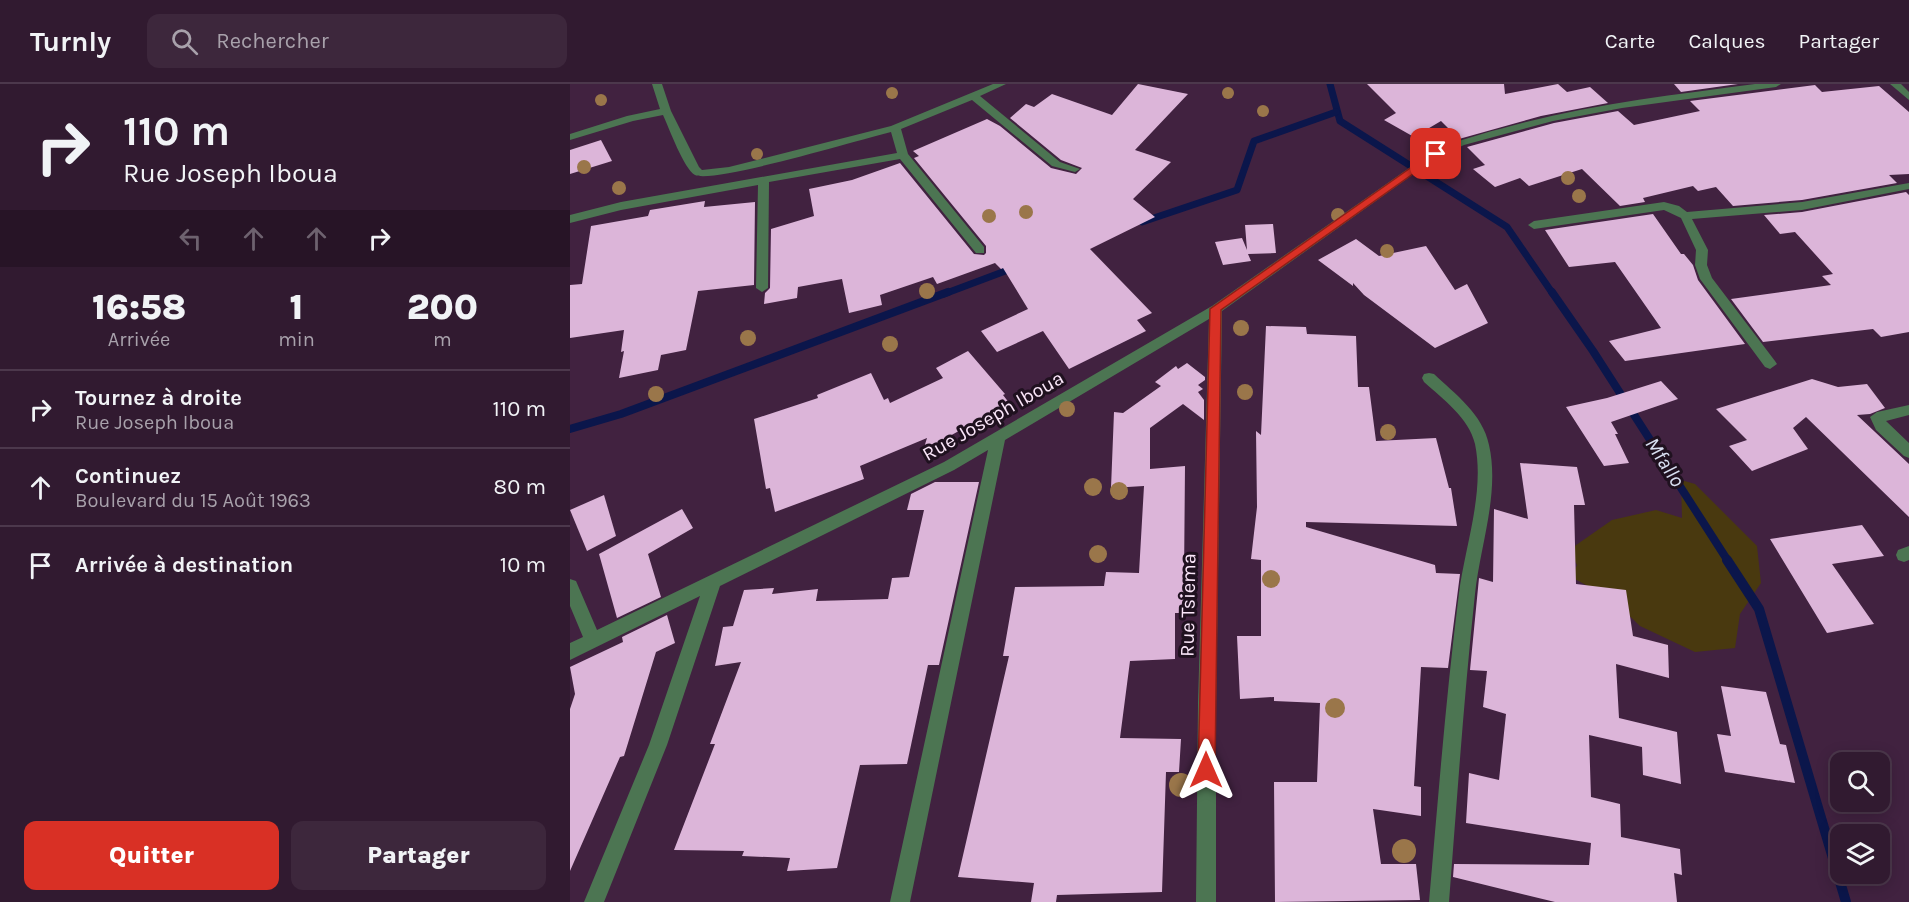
<!DOCTYPE html>
<html lang="fr">
<meta charset="utf-8">
<style>
:root{--surface:#311a30;--page:#3d273c;--text:#f1f3f6;--muted:#a8a1ab;--line:#4c384c;--accent:#d93025}
body{margin:0;font-family:Karla,sans-serif;background:var(--page);color:var(--text);height:100vh;display:flex;flex-direction:column;font-size:22px;white-space:nowrap}
*{box-sizing:border-box;margin:0}
p{font-size:20px;color:var(--muted)}
.icon{flex:none;width:33px;height:33px;fill:none;stroke:currentColor;stroke-width:2;stroke-linecap:round;stroke-linejoin:round}
.map{position:relative;flex:1;overflow:hidden}
.side{display:flex;flex-direction:column;background:var(--surface);width:570px}
.side>*{flex:none}
.guide{background:#311a30;color:var(--text);overflow:hidden}
.controls{position:absolute;left:1260px;top:668px;display:grid;gap:12px}
.controls a{display:grid;place-items:center;width:60px;height:60px;border-radius:12px;background:var(--surface);box-shadow:0 3px 15px #0003,0 0 0 2px var(--line);font-size:30px}
.pin{position:absolute;display:grid;place-items:center;width:51px;height:51px;color:#fff;margin:-26px;border-radius:12px;box-shadow:0 3px 9px #0006}
.me{position:absolute;width:66px;margin:-33px;rotate:0deg;stroke-linejoin:round;filter:drop-shadow(0 0 4px #0008)}
.turn{display:flex;align-items:center;gap:21px;height:126px;padding:0 24px;font-size:27px}
.turn .icon{width:78px;height:78px;stroke-width:2.5}
.turn b{display:block;font-size:42px;line-height:51px}
.lanes{display:flex;align-items:center;height:57px;padding:0 24px;background:#0003;justify-content:center;gap:30px;direction:ltr}
.lanes .off{opacity:.35}
.eta{display:flex;justify-content:space-evenly;align-items:center;height:102px;text-align:center}
.eta b{font-size:36px;font-weight:800;line-height:42px}
.primary-button{display:flex;gap:12px;margin-top:auto;padding:12px 24px}
.primary-button a{flex:1;height:69px;border-radius:12px;background:var(--accent);color:#fff;font-size:24px;font-weight:800;line-height:69px;text-align:center}
.primary-button a+a{background:var(--page);color:var(--text)}
ul{padding:0;list-style:none}
li{display:flex;align-items:center;gap:18px;height:78px;padding:0 24px;border-top:2px solid var(--line)}
li div{flex:1}
li b{display:block;font-size:22px}
li em{font-style:normal}
header{display:flex;align-items:center;gap:36px;box-sizing:border-box;height:84px;padding:0 30px;background:var(--surface);border-bottom:2px solid var(--line)}
header strong{font-size:28px}
nav{display:flex;gap:33px;margin-inline-start:auto;font-size:21px}
.search{width:420px;height:54px;background:var(--page);display:flex;align-items:center;gap:15px;box-sizing:border-box;padding:0 21px;border-radius:12px;color:var(--muted);font-size:22px}
main{display:flex;flex:1;min-height:0}
.map>svg:first-child{display:block}
</style>
<header>
<strong>Turnly</strong>
<div class="search"><svg class="icon" aria-label="search" viewBox="0 0 24 24"><circle cx="10" cy="10" r="6"/><path d="M15 15l6 6"/></svg>Rechercher</div>
<nav><a>Carte</a><a>Calques</a><a>Partager</a></nav>
</header>
<main>
<section class="side">
<div class="guide">
<div class="turn"><svg class="icon" aria-label="right" viewBox="0 0 24 24"><path d="M7 20v-9h11M14 6l5 5-5 5"/></svg><div><b>110 m</b>Rue Joseph Iboua</div></div>
<div class="lanes"><svg class="icon off" aria-label="left" viewBox="0 0 24 24"><path d="M17 20v-9H6M10 6l-5 5 5 5"/></svg><svg class="icon off" aria-label="ahead" viewBox="0 0 24 24"><path d="M12 20V5M6 11l6-6 6 6"/></svg><svg class="icon off" aria-label="ahead" viewBox="0 0 24 24"><path d="M12 20V5M6 11l6-6 6 6"/></svg><svg class="icon" aria-label="right" viewBox="0 0 24 24"><path d="M7 20v-9h11M14 6l5 5-5 5"/></svg></div>
</div>
<div class="eta">
<div><b>16:58</b><p>Arrivée</p></div>
<div><b>1</b><p>min</p></div>
<div><b>200</b><p>m</p></div>
</div>
<ul>
<li><svg class="icon" aria-label="right" viewBox="0 0 24 24"><path d="M7 20v-9h11M14 6l5 5-5 5"/></svg><div><b>Tournez à droite</b><p>Rue Joseph Iboua</p></div><em>110 m</em></li>
<li><svg class="icon" aria-label="ahead" viewBox="0 0 24 24"><path d="M12 20V5M6 11l6-6 6 6"/></svg><div><b>Continuez</b><p>Boulevard du 15 Août 1963</p></div><em>80 m</em></li>
<li><svg class="icon" aria-label="arrive" viewBox="0 0 24 24"><path d="M6 21V4h12l-3 4 3 4H6"/></svg><div><b>Arrivée à destination</b></div><em>10 m</em></li>
</ul>
<div class="primary-button"><a>Quitter</a><a>Partager</a></div>
</section>
<div class="map">
<svg width="1339" height="818" viewBox="0 0 1339 818">
<rect width="100%" height="100%" fill="#412240"/>
<polygon fill="#49390f" points="1111,396 1125,400 1187,462 1191,499 1170,530 1165,564 1125,568 1070,542 1042,515 1001,493 1007,481 999,466 1042,436 1086,426 1112,434"/>
<g fill="none" stroke-linecap="round" stroke-linejoin="round">
<g stroke="#0b164b" stroke-width="7">
<polyline points="760,0 770,37 937,143 983,210"/>
<polyline points="572,138 667,106 684,57 766,28"/>
<polyline points="374,210 446,183"/>
</g>
<g stroke="#0b164b" stroke-width="8">
<polyline points="982,208 1023,267 1158,477"/>
<polyline points="0,345 51,330 378,208"/>
</g>
<polyline stroke="#0b164b" stroke-width="10" points="1157,476 1189,525 1276,818"/>
</g>
<g fill="#dcb5d9">
<polygon points="568,0 618,10 565,66 601,78 563,115 585,133 520,165 582,229 567,236 576,247 499,285 473,247 427,268 411,247 458,225 433,184 431,185 425,179 367,200 363,193 310,211 312,221 279,229 272,195 228,203 227,214 194,220 195,209 200,204 201,145 244,132 239,105 282,96 330,79 404,170 414,171 416,169 416,162 344,74 349,72 343,67 417,35 430,42 481,84 506,90 512,84 491,76 440,34 456,20 464,23 482,10 542,31"/>
<polygon points="797,0 934,0 935,10 988,0 997,8 1020,3 1038,19 971,32 889,55 871,37 844,53 814,36 826,29"/>
<polygon points="1104,0 1168,0 1111,8"/>
<polygon points="1245,1 1252,8 1309,2 1339,28 1339,90 1319,91 1327,99 1232,116 1163,122 1146,103 1128,107 1123,102 1073,114 1075,118 1050,122 1012,85 959,102 950,94 925,103 903,85 915,81 897,63 984,39 1048,27 1064,41 1130,27 1120,17"/>
<polygon points="31,56 42,77 0,90 0,66"/>
<polygon points="1336,108 1339,111 1339,248 1311,253 1303,245 1193,258 1161,215 1261,201 1252,192 1263,190 1225,148 1210,150 1194,131 1232,128"/>
<polygon points="135,117 134,123 185,118 184,201 128,207 116,266 91,271 88,286 49,294 54,267 51,268 54,246 0,254 0,201 12,200 21,142 78,132 80,126"/>
<polygon points="1083,130 1111,170 1114,170 1123,181 1128,196 1175,260 1055,277 1039,257 1091,244 1045,178 999,183 975,146"/>
<polygon points="703,140 706,169 678,170 681,177 653,181 645,158 672,154 677,166 675,141"/>
<polygon points="786,155 809,172 856,162 885,206 897,200 918,239 865,264 794,211 783,199 783,202 748,176"/>
<polygon points="696,242 736,243 737,250 786,252 788,303 799,303 806,357 866,354 879,404 881,404 887,442 736,438 736,443 865,481 866,489 890,490 878,584 851,583 844,702 851,703 851,732 803,725 811,780 846,780 850,816 705,818 704,698 747,698 750,619 704,617 704,613 670,615 667,552 691,552 691,476 681,475 687,423 686,347 691,351"/>
<polygon points="398,267 435,310 433,311 443,324 416,339 412,334 353,367 357,354 290,382 294,395 205,428 200,404 196,405 184,335 248,314 247,311 301,289 314,316 318,314 320,319 373,294 366,284"/>
<polygon points="617,279 635,293 635,296 628,301 633,305 628,308 634,316 634,336 613,320 580,344 580,385 615,382 614,495 621,496 617,529 605,529 605,575 560,577 550,654 611,655 609,688 596,688 592,808 487,811 486,818 461,818 464,799 388,793 439,572 433,572 445,503 534,502 536,488 569,489 574,402 541,404 544,328 553,329 591,302 585,298 606,282 608,285"/>
<polygon points="1242,295 1268,303 1297,300 1315,324 1300,330 1287,331 1339,380 1339,433 1236,333 1223,344 1238,365 1182,387 1159,362 1177,356 1146,325"/>
<polygon points="1091,297 1108,315 1041,338 1048,350 1045,350 1059,379 1034,382 996,323 1037,314"/>
<polygon points="950,379 1007,383 1015,421 1004,421 1006,500 1056,506 1063,552 1098,561 1099,594 1046,580 1049,634 1107,648 1111,700 1073,691 1072,663 1019,651 1021,713 1050,720 1051,753 1110,765 1112,791 1104,789 1107,818 985,818 883,793 884,780 1019,781 1021,759 896,739 899,689 929,696 936,630 913,623 917,587 900,586 909,494 923,498 924,425 958,435"/>
<polygon points="365,398 409,398 369,581 358,581 337,680 290,681 267,784 217,787 220,774 172,772 174,767 104,766 145,660 140,660 171,578 145,582 153,543 163,542 174,506 204,504 202,510 248,505 246,517 318,515 322,494 339,493 354,426 337,426 341,410"/>
<polygon points="34,411 46,452 17,467 0,426"/>
<polygon points="112,425 123,444 78,470 91,513 47,534 29,470"/>
<polygon points="1292,441 1314,472 1262,480 1304,540 1257,549 1200,455"/>
<polygon points="97,531 105,559 86,568 54,672 50,673 0,787 0,625 5,610 0,583 53,558 52,553"/>
<polygon points="1151,602 1196,608 1210,660 1216,661 1225,699 1155,688 1147,650 1161,652"/>
</g>
<g fill="none" stroke-linecap="round" stroke-linejoin="round">
<g fill="#4c7552" fill-rule="evenodd">
<path d="M82 0H92L101 27 129 83 132 86 159 83 321 42 423 0H436L410 12 490 78 510 85 505 88 482 82 402 16 331 45 338 70 414 163V169H406L330 75 199 98 198 204 192 208 186 204 188 101 51 126 0 139V131L51 118 327 69 321 48C292 55 143 100 125 91 114 85 99 44 93 31L63 37 0 56V50L57 32 90 25Z"/>
<path d="M1185 0H1211L1206 3 1052 24 983 37 894 61 870 72 845 89 652 227 646 620V818H626L628 620 639 235 435 356 340 818H320L418 366 384 386 150 502 97 661 34 818H14L79 661 130 512 0 576V559L13 553 0 522V495L6 497 27 546 374 378 642 222 862 68C888 56 914 49 941 42 1021 20 1103 11 1185 0Z"/>
<polygon points="1320,0 1331,0 1339,8 1339,16"/>
<polygon points="1339,99 1339,105 1232,126 1122,135 1138,166 1137,181 1142,194 1205,277 1207,280 1200,285 1195,283 1130,195 1125,181 1126,166 1111,134 1094,126 964,145 958,141 964,137 1094,118 1109,122 1117,128 1232,118"/>
<path d="M859 289 864 290C885 310 913 330 919 361 930 409 910 462 905 510 894 612 887 715 879 818H859C868 715 876 612 889 509 895 462 915 408 905 360 899 334 873 315 854 298L852 294 854 290Z"/>
<polygon points="1339,321 1339,331 1316,337 1339,359 1339,374 1334,372 1306,346 1300,333 1307,328"/>
<polygon points="1339,462 1339,476 1334,478 1328,476 1326,471 1328,466"/>
</g>
</g>
<g fill="#9a764a">
<circle cx="322" cy="9" r="6"/>
<circle cx="658" cy="9" r="6"/>
<circle cx="31" cy="16" r="6"/>
<circle cx="693" cy="27" r="6"/>
<circle cx="187" cy="70" r="6"/>
<circle cx="14" cy="83" r="7"/>
<circle cx="998" cy="94" r="7"/>
<circle cx="49" cy="104" r="7"/>
<circle cx="1009" cy="112" r="7"/>
<circle cx="456" cy="128" r="7"/>
<circle cx="768" cy="131" r="7"/>
<circle cx="419" cy="132" r="7"/>
<circle cx="817" cy="167" r="7"/>
<circle cx="357" cy="207" r="8"/>
<circle cx="671" cy="244" r="8"/>
<circle cx="178" cy="254" r="8"/>
<circle cx="320" cy="260" r="8"/>
<circle cx="675" cy="308" r="8"/>
<circle cx="86" cy="310" r="8"/>
<circle cx="497" cy="325" r="8"/>
<circle cx="818" cy="348" r="8"/>
<circle cx="523" cy="403" r="9"/>
<circle cx="549" cy="407" r="9"/>
<circle cx="528" cy="470" r="9"/>
<circle cx="701" cy="495" r="9"/>
<circle cx="765" cy="624" r="10"/>
<circle cx="611" cy="701" r="12"/>
<circle cx="834" cy="767" r="12"/>
</g>
<polygon fill="#d93025" stroke="#8d1f18" stroke-width="1.5" points="863,68 871,70 651,226 645,686 642,692 636,695 630,692 628,686 640,225"/>
<g text-anchor="middle" dominant-baseline="central" stroke-width="6" stroke-linejoin="round" paint-order="stroke">
<g font-size="20" fill="#fae6f9" stroke="#1f111f">
<text transform="translate(423 332) rotate(-30)">Rue Joseph Iboua</text>
<text transform="translate(618 521) rotate(-89)">Rue Tsiema</text>
</g>
<g font-size="21" font-style="italic" fill="#d9e0f2" stroke="#1f111f">
<text transform="translate(1095 378) rotate(57)">Mfallo</text>
</g>
</g>
</svg>
<div class="controls">
<a><svg class="icon" aria-label="search" viewBox="0 0 24 24"><circle cx="10" cy="10" r="6"/><path d="M15 15l6 6"/></svg></a>
<a><svg class="icon" aria-label="layers" viewBox="0 0 24 24"><path d="M12 4l9 5-9 5-9-5zM3 14l9 5 9-5"/></svg></a>
</div>
<div class="pin" style="left:866px;top:70px;background:#d93025"><svg class="icon" aria-label="arrive" viewBox="0 0 24 24"><path d="M6 21V4h12l-3 4 3 4H6"/></svg></div>
<svg class="me" style="left:636px;top:686px" viewBox="-20 -20 40 40"><path d="M0-17L14 15 0 8-14 15z" fill="#d93025" stroke="#fff" stroke-width="4"/></svg>
</div>
</main>
